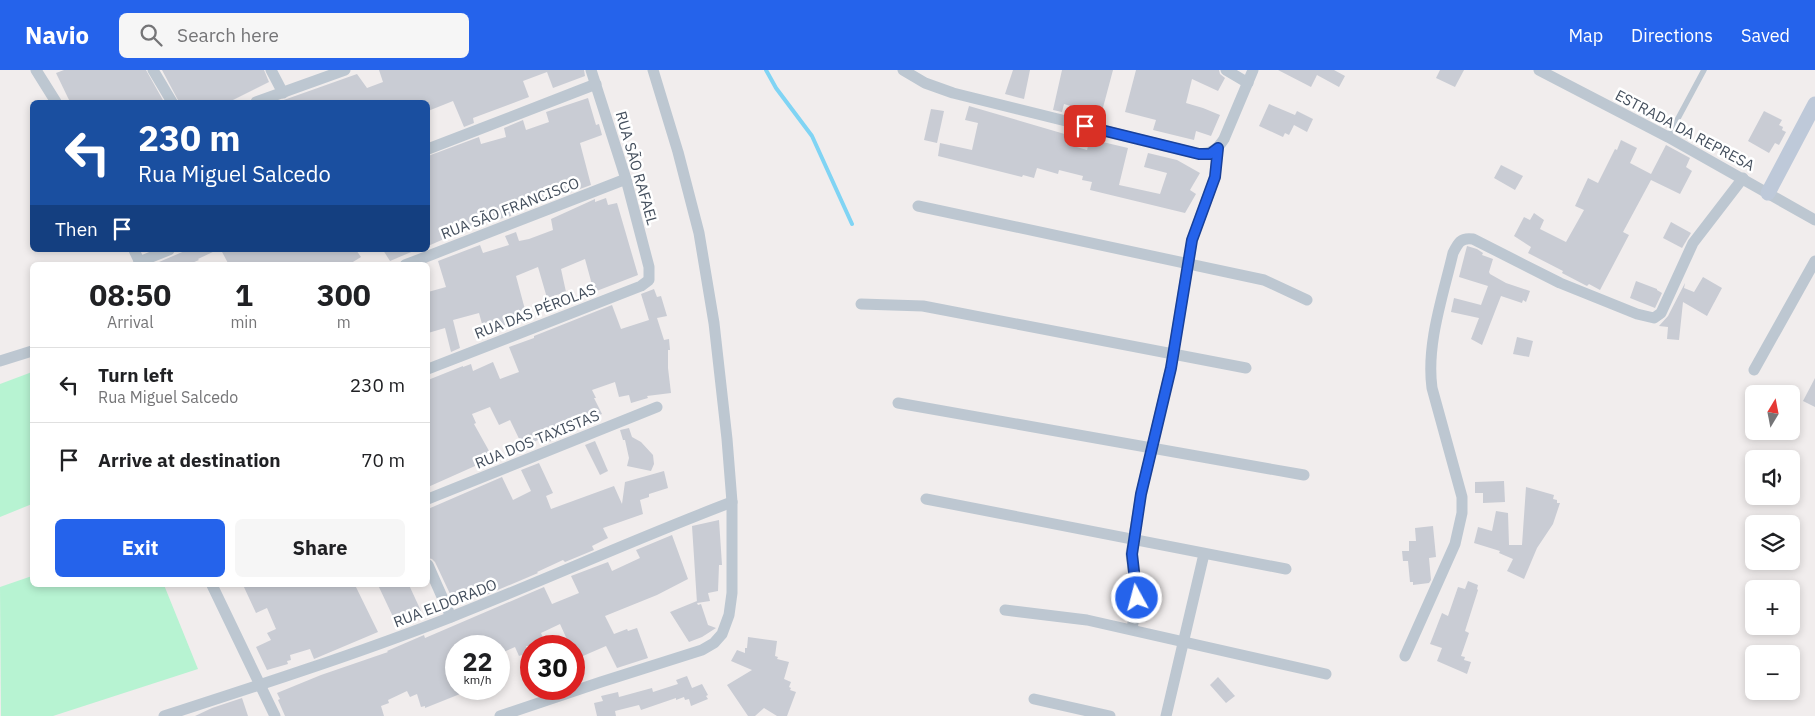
<!DOCTYPE html>
<meta charset="utf-8">
<style>
:root{--surface:#fff;--page:#f6f6f6;--text:#202124;--muted:#757577;--line:#e0e0e0;--accent:#2563eb}
body{margin:0;font-family:"IBM Plex Sans",sans-serif;background:var(--page);color:var(--text);height:100vh;display:flex;flex-direction:column;font-size:19px;white-space:nowrap}
*{box-sizing:border-box;margin:0}
p{font-size:16px;color:var(--muted)}
.icon{flex:none;width:28px;height:28px;fill:none;stroke:currentColor;stroke-width:2;stroke-linecap:round;stroke-linejoin:round}
.map{position:relative;flex:1;overflow:hidden}
.drawer{position:absolute;left:30px;top:192px;width:400px;height:325px;display:flex;flex-direction:column;background:var(--surface);border-radius:8px;box-shadow:0 2px 8px #0003}
.drawer>*{flex:none}
.guide{position:absolute;left:30px;top:30px;width:400px;height:152px;border-radius:8px;box-shadow:0 2px 8px #0003;background:#1a4fa0;color:#fff;overflow:hidden}
.needle{width:32px;rotate:10deg}
.buttons{position:absolute;left:1745px;top:315px;display:grid;gap:10px}
.buttons a{display:grid;place-items:center;width:55px;height:55px;border-radius:8px;background:var(--surface);box-shadow:0 2px 8px #0003;font-size:25px}
.speed{position:absolute;left:445px;top:565px;display:flex;gap:10px;font-size:25px;font-weight:700;text-align:center}
.speed>*{display:grid;place-content:center;width:65px;height:65px;border-radius:50%;background:var(--surface);box-shadow:0 2px 8px #0003;line-height:1}
.speed small{font-size:12px;font-weight:400}
.speed .limit{border:8px solid #d22;background:#fff;color:#111}
.pin{position:absolute;display:grid;place-items:center;width:42px;height:42px;color:#fff;margin:-21px;border-radius:10px;box-shadow:0 2px 8px #0006}
.me{position:absolute;width:55px;margin:-28px;rotate:353deg;stroke-linejoin:round;filter:drop-shadow(0 0 4px #0008)}
.turn{display:flex;align-items:center;gap:18px;height:105px;padding:0 25px;font-size:22px}
.turn .icon{width:65px;height:65px;stroke-width:2.5}
.turn b{display:block;font-size:35px;line-height:42px}
.then{display:flex;align-items:center;height:48px;padding:0 25px;background:#0003;gap:10px;font-size:19px}
.eta{display:flex;justify-content:space-evenly;align-items:center;height:85px;text-align:center}
.eta b{font-size:30px;font-weight:800;line-height:35px}
.primary-button{display:flex;gap:10px;margin-top:auto;padding:10px 25px}
.primary-button a{flex:1;height:58px;border-radius:8px;background:var(--accent);color:#fff;font-size:20px;font-weight:800;line-height:58px;text-align:center}
.primary-button a+a{background:var(--page);color:var(--text)}
ul{padding:0;list-style:none}
li{display:flex;align-items:center;gap:15px;height:75px;padding:0 25px;border-top:1px solid var(--line)}
li div{flex:1}
li b{display:block;font-size:19px}
li em{font-style:normal}
header{display:flex;align-items:center;gap:30px;box-sizing:border-box;height:70px;padding:0 25px;background:var(--accent);color:#fff}
header strong{font-size:24px}
nav{display:flex;gap:28px;margin-inline-start:auto;font-size:18px}
.search{width:350px;height:45px;background:var(--page);display:flex;align-items:center;gap:12px;box-sizing:border-box;padding:0 18px;border-radius:8px;color:var(--muted);font-size:19px}
.map>svg:first-child{display:block}
</style>
<header>
<strong>Navio</strong>
<div class="search"><svg class="icon" aria-label="search" viewBox="0 0 24 24"><circle cx="10" cy="10" r="6"/><path d="M15 15l6 6"/></svg>Search here</div>
<nav><a>Map</a><a>Directions</a><a>Saved</a></nav>
</header>
<div class="map">
<svg width="1815" height="646" viewBox="0 0 1815 646">
<rect width="100%" height="100%" fill="#f1eded"/>
<g fill="#b7f3d2">
<polygon points="32,302 32,434 0,447 0,314"/>
<polygon points="32,506 32,515 164,515 198,599 53,646 1,646 0,517"/>
</g>
<g fill="none" stroke-linecap="round" stroke-linejoin="round">
<polyline stroke="#80d4f4" stroke-width="4" points="766,0 776,18 812,66 852,154"/>
</g>
<g fill="#c9ccd4">
<polygon points="64,0 146,0 164,32 70,32 56,3"/>
<polygon points="162,0 264,0 269,12 229,32 179,32"/>
<polygon points="379,0 584,0 585,6 553,18 547,2 523,11 529,27 473,48 474,53 464,57 453,31 428,41 428,32 281,32 281,31 357,4 367,18 383,12"/>
<polygon points="1013,0 1030,0 1024,29 1005,24"/>
<polygon points="1062,0 1113,0 1101,45 1064,34 1062,42 1053,40"/>
<polygon points="1136,0 1219,0 1220,4 1225,8 1218,21 1192,9 1186,33 1203,38 1220,45 1211,66 1196,61 1194,70 1153,60 1156,50 1125,42"/>
<polygon points="1278,0 1334,0 1345,6 1339,17 1317,5 1311,17"/>
<polygon points="1440,0 1464,0 1455,17 1436,8"/>
<polygon points="588,28 596,55 599,54 602,65 580,73 591,115 569,123 568,121 534,134 510,141 511,146 476,155 428,176 428,86 479,67 481,74 506,67 504,58 523,50 526,60 549,52 546,42"/>
<polygon points="1269,34 1295,45 1297,41 1313,49 1307,62 1294,55 1289,65 1285,63 1283,67 1259,56"/>
<polygon points="969,36 1068,65 1066,74 1087,80 1090,69 1128,78 1119,115 1160,124 1167,103 1144,97 1148,83 1177,90 1200,103 1190,120 1196,124 1185,143 1090,120 1092,112 1082,110 1083,106 1059,100 1058,104 1037,98 1034,108 1023,105 1022,107 938,86 940,73 972,80 978,53 965,50"/>
<polygon points="931,39 944,41 937,73 924,70"/>
<polygon points="1764,41 1782,50 1779,55 1783,57 1782,60 1786,62 1779,75 1775,73 1769,83 1748,71"/>
<polygon points="1621,70 1637,78 1630,93 1651,104 1666,75 1690,88 1686,97 1692,101 1680,124 1651,110 1623,162 1629,165 1600,220 1589,214 1587,216 1585,215 1562,203 1563,201 1528,183 1531,177 1514,166 1524,147 1530,150 1534,143 1544,150 1540,159 1566,172 1584,140 1575,136 1588,108 1598,113 1615,79 1617,80"/>
<polygon points="1501,95 1523,106 1515,120 1494,108"/>
<polygon points="606,128 608,135 617,133 638,205 594,222 585,189 561,199 566,222 547,228 538,197 516,206 527,247 494,259 492,251 482,254 479,243 453,250 460,278 451,282 445,258 428,263 428,222 446,217 438,191 480,175 483,183 509,175 505,166 516,162 519,171 529,169 553,160 551,149 595,129 595,132"/>
<polygon points="1671,152 1691,163 1682,178 1663,168"/>
<polygon points="1467,176 1477,179 1483,183 1482,185 1493,189 1489,202 1490,204 1506,213 1530,221 1526,232 1523,230 1522,233 1501,226 1482,275 1471,269 1479,248 1451,242 1454,228 1481,235 1488,216 1459,207"/>
<polygon points="187,180 217,180 198,189 199,190 187,195 152,195"/>
<polygon points="221,180 356,180 361,187 348,195 229,195"/>
<polygon points="383,180 416,180 390,191"/>
<polygon points="1703,207 1722,218 1707,246 1683,232 1679,270 1667,269 1668,257 1659,256 1668,246 1685,213 1684,218 1694,222"/>
<polygon points="1636,211 1657,219 1657,220 1662,223 1655,238 1630,228"/>
<polygon points="654,219 657,227 661,226 667,246 657,248 664,270 669,269 670,280 668,280 668,298 671,323 647,326 648,328 631,333 629,325 619,327 615,312 592,320 596,328 594,328 602,344 575,355 572,348 546,360 551,371 543,375 540,369 523,377 510,350 499,355 490,337 472,344 476,353 474,354 493,388 428,417 428,310 463,296 463,297 471,294 473,301 493,292 500,309 519,302 509,277 534,268 534,266 612,235 621,259 649,250 641,224"/>
<polygon points="1517,267 1533,271 1529,287 1513,284"/>
<polygon points="1815,308 1815,337 1803,331"/>
<polygon points="629,358 632,367 641,372 653,385 654,394 651,401 627,396 629,388 625,370 623,370 620,360"/>
<polygon points="595,371 608,401 600,405 585,375"/>
<polygon points="539,393 553,423 546,426 551,439 614,416 622,434 625,412 664,401 668,418 649,424 649,427 640,430 643,444 603,458 608,468 592,476 594,480 565,492 563,490 537,502 538,503 486,525 481,513 451,526 435,492 432,489 428,488 428,439 502,407 513,430 531,421 521,400"/>
<polygon points="1504,411 1505,432 1483,433 1483,423 1475,423 1475,412"/>
<polygon points="1526,417 1554,425 1553,429 1557,430 1557,433 1560,433 1553,454 1537,478 1524,509 1507,501 1513,489 1499,483 1500,481 1474,473 1478,457 1492,461 1496,441 1508,443 1509,475 1522,475"/>
<polygon points="719,450 722,495 719,495 718,521 708,523 710,531 697,533 698,535 701,534 708,555 716,558 702,567 689,572 670,542 697,531 697,533 692,456"/>
<polygon points="1433,456 1436,487 1429,488 1431,510 1429,513 1413,515 1413,512 1410,512 1408,491 1403,491 1402,481 1409,481 1409,471 1416,471 1415,458"/>
<polygon points="672,465 688,509 657,525 605,546 614,564 627,559 628,561 637,558 648,588 617,598 606,576 576,589 574,584 574,576 570,576 560,554 541,563 547,576 526,576 529,582 519,586 515,577 499,584 499,576 456,576 456,619 458,619 460,624 425,638 425,636 421,637 417,624 410,627 407,621 388,630 389,633 381,636 384,646 285,646 278,630 280,629 277,623 321,605 388,582 387,581 424,565 425,568 544,517 552,534 579,523 571,506 608,492 612,501 640,488 636,480"/>
<polygon points="1468,511 1478,515 1477,519 1478,520 1465,561 1469,563 1461,586 1465,587 1464,590 1471,592 1467,604 1437,591 1442,578 1430,574 1442,543 1448,546 1458,517 1465,519"/>
<polygon points="243,515 355,515 378,562 314,589 310,579 290,585 291,590 287,591 288,594 267,600 256,577 271,570 267,563 276,559 267,538 256,543"/>
<polygon points="378,515 409,515 421,541 395,551"/>
<polygon points="748,567 777,571 775,586 778,587 777,589 789,592 784,609 791,612 789,617 791,618 790,620 796,622 787,646 777,646 764,638 755,646 748,646 727,615 752,600 731,591 737,580 745,583 745,578 747,578"/>
<polygon points="687,606 692,618 702,614 708,625 706,626 708,629 691,636 689,629 685,630 684,627 676,630 676,628 641,640 639,635 615,641 616,646 597,646 594,633 603,631 601,626 618,622 619,627 652,618 653,622 678,614 676,610"/>
<polygon points="1218,607 1235,626 1226,633 1210,615"/>
<polygon points="242,628 248,646 195,646 212,638"/>
</g>
<g fill="none" stroke-linecap="round" stroke-linejoin="round">
<polyline stroke="#bdc7d1" stroke-width="5.5" points="1668,67 1704,0"/>
<g stroke="#bdc7d1" stroke-width="11">
<polyline points="36,0 56,32"/>
<polyline points="153,0 172,32"/>
<polyline points="271,0 283,23"/>
<path d="M903 0 925 13 953 23 1199 84C1212 83 1217 80 1224 69L1253 0"/>
<polyline points="1226,0 1248,13"/>
<polyline points="1539,0 1668,67 1815,150"/>
<polyline points="256,32 345,0"/>
<polyline points="428,79 596,14"/>
<polyline points="918,136 1264,210 1307,230"/>
<polyline points="134,180 141,195"/>
<polyline points="139,192 169,180"/>
<polyline points="405,195 626,109"/>
<polyline points="861,234 923,236 1246,298"/>
<polyline points="0,291 32,281"/>
<polyline points="428,299 641,216 649,210 649,197 626,109 591,0"/>
<polyline points="1754,300 1815,191"/>
<polyline points="898,333 1304,405"/>
<polyline points="428,429 657,337"/>
<polyline points="926,429 1286,499"/>
<polyline points="428,495 451,547"/>
<polyline points="212,515 275,646"/>
<polyline points="1005,540 1087,550 1326,604"/>
<polyline points="1132,559 1137,528 1131,484 1141,424 1171,297 1192,170 1215,107 1218,78"/>
<path d="M1405 586 1455 474 1462 443V427L1432 318C1426 274 1443 226 1453 183 1458 173 1461 167 1473 169L1560 213 1637 244 1654 248 1661 243 1693 173 1743 108"/>
<polyline points="1034,629 1110,646"/>
<path d="M164 646C260 615 356 584 451 547 545 510 637 468 732 432"/>
<polyline points="500,646 601,612 702,580 714,573 722,564 729,545 732,523 732,432 727,369 714,253 699,163 678,82 653,0"/>
<polyline points="1166,646 1204,484"/>
</g>
<polyline stroke="#bec9d9" stroke-width="15" points="1768,123 1815,34"/>
</g>
<g fill="none" stroke-linecap="round" stroke-linejoin="round">
<g stroke="#184099" stroke-width="12">
<polyline id="route" points="1085,56 1199,84 1210,84 1218,78 1215,107 1192,170 1171,298 1141,424 1132,484 1137,528"/>
</g>
<use href="#route" stroke="#2563eb" stroke-width="9"/>
</g>
<g text-anchor="middle" dominant-baseline="central" stroke-width="5" stroke-linejoin="round" paint-order="stroke">
<g font-size="15" fill="#444f5d" stroke="#fff">
<text transform="translate(1685 60) rotate(28)">ESTRADA DA REPRESA</text>
<text transform="translate(637 98) rotate(74)">RUA SÃO RAFAEL</text>
<text transform="translate(510 138) rotate(-21)">RUA SÃO FRANCISCO</text>
<text transform="translate(535 241) rotate(-21)">RUA DAS PÉROLAS</text>
<text transform="translate(537 369) rotate(-22)">RUA DOS TAXISTAS</text>
<text transform="translate(445 533) rotate(-21)">RUA ELDORADO</text>
</g>
</g>
</svg>
<div class="buttons">
<a><svg class="needle" viewBox="-14 -14 28 28"><path d="M0-13l5 13h-10z" fill="#e53935"/><path d="M0 13l5-13h-10z" fill="#757577"/></svg></a>
<a><svg class="icon" aria-label="sound" viewBox="0 0 24 24"><path d="M4 9h4l5-4v14l-5-4H4zM17 9q2 3 0 6"/></svg></a>
<a><svg class="icon" aria-label="layers" viewBox="0 0 24 24"><path d="M12 4l9 5-9 5-9-5zM3 14l9 5 9-5"/></svg></a>
<a>+</a>
<a>−</a>
</div>
<div class="speed"><div>22<small>km/h</small></div><div class="limit">30</div></div>
<div class="pin" style="left:1085px;top:56px;background:#d93025"><svg class="icon" aria-label="arrive" viewBox="0 0 24 24"><path d="M6 21V4h12l-3 4 3 4H6"/></svg></div>
<svg class="me" style="left:1137px;top:528px" viewBox="-20 -20 40 40"><circle r="17" fill="#2563eb" stroke="#fff" stroke-width="3"/><path d="M0-11L8 9 0 5-8 9z" fill="#fff"/></svg>
<div class="guide">
<div class="turn"><svg class="icon" aria-label="left" viewBox="0 0 24 24"><path d="M17 20v-9H6M10 6l-5 5 5 5"/></svg><div><b>230 m</b>Rua Miguel Salcedo</div></div>
<div class="then">Then<svg class="icon" aria-label="arrive" viewBox="0 0 24 24"><path d="M6 21V4h12l-3 4 3 4H6"/></svg></div>
</div>
<section class="drawer">
<div class="eta">
<div><b>08:50</b><p>Arrival</p></div>
<div><b>1</b><p>min</p></div>
<div><b>300</b><p>m</p></div>
</div>
<ul>
<li><svg class="icon" aria-label="left" viewBox="0 0 24 24"><path d="M17 20v-9H6M10 6l-5 5 5 5"/></svg><div><b>Turn left</b><p>Rua Miguel Salcedo</p></div><em>230 m</em></li>
<li><svg class="icon" aria-label="arrive" viewBox="0 0 24 24"><path d="M6 21V4h12l-3 4 3 4H6"/></svg><div><b>Arrive at destination</b></div><em>70 m</em></li>
</ul>
<div class="primary-button"><a>Exit</a><a>Share</a></div>
</section>
</div>
